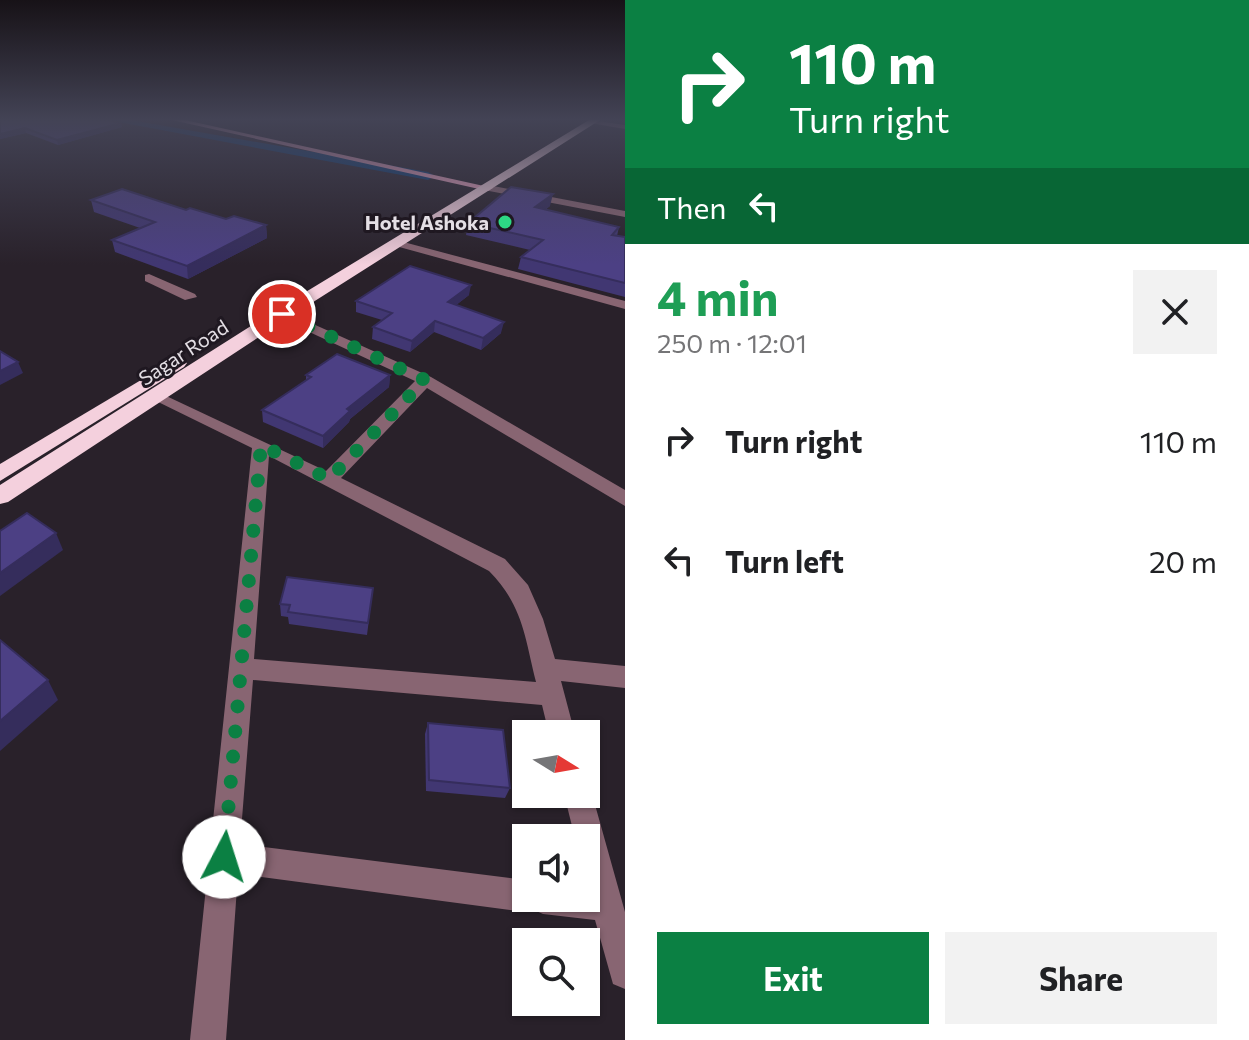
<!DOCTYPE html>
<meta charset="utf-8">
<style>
:root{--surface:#fff;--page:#f2f2f2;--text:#202124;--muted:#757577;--accent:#0b8043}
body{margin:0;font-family:Commissioner,sans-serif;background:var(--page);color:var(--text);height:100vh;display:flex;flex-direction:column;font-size:30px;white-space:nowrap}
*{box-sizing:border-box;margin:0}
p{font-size:26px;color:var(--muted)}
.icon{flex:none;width:44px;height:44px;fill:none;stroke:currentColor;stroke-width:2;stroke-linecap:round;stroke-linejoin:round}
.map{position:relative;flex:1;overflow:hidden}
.sheet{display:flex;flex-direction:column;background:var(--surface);width:624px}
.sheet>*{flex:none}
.guide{background:#0b8043;color:#fff;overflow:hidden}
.needle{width:52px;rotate:101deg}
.buttons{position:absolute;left:512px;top:720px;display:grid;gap:16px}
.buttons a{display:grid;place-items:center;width:88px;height:88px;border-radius:0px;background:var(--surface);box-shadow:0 2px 6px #0004;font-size:40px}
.pin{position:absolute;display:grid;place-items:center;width:68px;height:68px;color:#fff;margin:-34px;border:4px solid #fff;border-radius:50%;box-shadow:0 2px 8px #0007}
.me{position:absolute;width:88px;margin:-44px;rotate:5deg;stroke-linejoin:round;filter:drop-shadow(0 0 6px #0008)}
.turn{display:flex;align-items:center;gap:28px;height:168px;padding:0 32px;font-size:36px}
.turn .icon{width:104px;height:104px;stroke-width:2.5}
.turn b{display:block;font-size:56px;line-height:68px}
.then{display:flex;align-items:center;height:76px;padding:0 32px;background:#0003;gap:16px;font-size:30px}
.round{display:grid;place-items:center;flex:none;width:84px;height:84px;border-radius:0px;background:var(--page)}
.overview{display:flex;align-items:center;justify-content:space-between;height:136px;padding:0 32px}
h1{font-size:48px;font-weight:700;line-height:60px;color:#1e9e55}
.button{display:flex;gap:16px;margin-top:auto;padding:16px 32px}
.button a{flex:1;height:92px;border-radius:0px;background:var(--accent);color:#fff;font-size:32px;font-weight:700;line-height:92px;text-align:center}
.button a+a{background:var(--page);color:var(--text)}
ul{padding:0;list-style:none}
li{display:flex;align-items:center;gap:24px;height:120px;padding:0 32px}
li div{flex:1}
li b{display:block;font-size:30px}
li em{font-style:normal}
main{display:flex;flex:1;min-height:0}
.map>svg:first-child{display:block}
</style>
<main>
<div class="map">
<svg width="625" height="1040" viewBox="0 0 625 1040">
<rect width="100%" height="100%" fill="#29212a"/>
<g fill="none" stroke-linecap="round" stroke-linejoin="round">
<polygon fill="#0b3e76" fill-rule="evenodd" points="108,120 131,120 428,172 435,176 428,180"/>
<g fill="#886572" fill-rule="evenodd">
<polygon points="590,120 625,125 625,129 590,123"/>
<polygon points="488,185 625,211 625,217 484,190 484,186"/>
<polygon points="396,240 625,301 625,309 392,245 390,243"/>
<polygon points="149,274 195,294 197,297 185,300 145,281 145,275"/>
<path d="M282 310 431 377 625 490V506L427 388 341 478 505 559 528 585 543 619 555 659 625 666V688L561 681 575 734H549L542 705 253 680 240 844 526 880V898H586V838H575L564 794H586V783L592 794 625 912V989L613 984 595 920 543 914 532 909 526 912 238 874 226 1040H190L252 448 148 397 150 394H162L326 471 415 381 277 317V311ZM269 456 489 571C523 605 525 638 536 682L254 659Z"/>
</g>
<polygon fill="#eda4c0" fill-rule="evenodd" points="172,120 185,120 493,188 488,191"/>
<g fill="#f4d0dd" fill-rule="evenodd">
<polygon points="589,120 600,120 288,318 8,502 0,504 0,485 276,310"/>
<polygon points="178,358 187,363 184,367 0,481 0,464"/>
</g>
</g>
<g fill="#413772">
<polygon points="0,120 121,123 122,127 58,145 26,133 0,139"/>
<polygon points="91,200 186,210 226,219 266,225 267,238 188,279 115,252 112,240 140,228 94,212"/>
<polygon points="550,206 545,210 619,227 617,236 625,237 625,297 518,269 521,257 530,250 466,235 468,223"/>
<polygon points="469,295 456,305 501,333 481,350 434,332 410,352 372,339 373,327 382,320 356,312 356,301"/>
<polygon points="306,375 390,375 389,387 350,419 349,422 323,448 263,422 262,410 306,380"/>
<polygon points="373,588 367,635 289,624 288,617 281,616 280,604"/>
<polygon points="428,723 510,788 505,798 426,791 425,734"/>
</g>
<g fill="#352d5c">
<polygon points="121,123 122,127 58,145 57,140"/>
<polygon points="25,128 26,133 0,139 0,134"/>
<polygon points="553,194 550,206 532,219 535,207"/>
<polygon points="266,225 267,238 188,279 187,266"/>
<polygon points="471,285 469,295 446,313 448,302"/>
<polygon points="435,321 434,332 410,352 412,341"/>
<polygon points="504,322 501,333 481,350 483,338"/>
<polygon points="18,362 23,373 0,385 0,371"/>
<polygon points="390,375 389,387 350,419 349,422 323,448 323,436 347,409"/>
<polygon points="56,533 63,550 0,596 0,573"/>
<polygon points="48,680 58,700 0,751 0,721"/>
</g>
<g fill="#4c4084" stroke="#352d5c" stroke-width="2">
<polygon points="0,120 109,120 121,123 57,140 25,128 0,134"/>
<polygon points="511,187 553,194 535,207 619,227 612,235 625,237 625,283 521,257 543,240 468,223"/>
<polygon points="122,189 186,210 190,208 226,219 234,216 266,225 187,266 112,240 155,222 91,200"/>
<polygon points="410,266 471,285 448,302 504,322 483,338 435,321 412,341 373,327 392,313 356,301"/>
<polygon points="0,351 18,362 0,371"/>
<polygon points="337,354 390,375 347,409 350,411 323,436 262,410 311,377 306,375"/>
<polygon points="27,513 56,533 0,573 0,531"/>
<polygon points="287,577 373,588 368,623 288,612 290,605 280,604"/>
<polygon points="0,640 48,680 0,721"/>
<polygon points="428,723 503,730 510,788 429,780"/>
</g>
<linearGradient id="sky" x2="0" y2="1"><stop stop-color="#171217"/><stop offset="0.45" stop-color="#434355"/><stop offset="1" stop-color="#434355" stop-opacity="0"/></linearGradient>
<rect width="625" height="265" fill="url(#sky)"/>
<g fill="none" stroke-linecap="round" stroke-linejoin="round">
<polyline stroke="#0b8043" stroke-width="14" stroke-dasharray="0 25.2" points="224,857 261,445 329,479 425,380 282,314"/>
</g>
<circle fill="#2dd884" stroke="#1f1821" stroke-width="3" cx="505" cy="222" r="8"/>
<g text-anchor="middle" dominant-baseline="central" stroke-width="6" stroke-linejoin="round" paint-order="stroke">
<g font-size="20" font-weight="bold" fill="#e4dfe5" stroke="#1f1821" text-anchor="end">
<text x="489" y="222">Hotel Ashoka</text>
</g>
<g font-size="20" fill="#e4dfe5" stroke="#1f1821">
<text transform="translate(183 352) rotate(-33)">Sagar Road</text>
</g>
</g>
</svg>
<div class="buttons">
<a><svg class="needle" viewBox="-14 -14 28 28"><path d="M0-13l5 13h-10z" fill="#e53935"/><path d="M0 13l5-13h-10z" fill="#757577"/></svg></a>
<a><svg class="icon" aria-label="sound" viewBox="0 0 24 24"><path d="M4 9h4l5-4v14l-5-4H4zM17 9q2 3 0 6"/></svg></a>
<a><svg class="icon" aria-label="search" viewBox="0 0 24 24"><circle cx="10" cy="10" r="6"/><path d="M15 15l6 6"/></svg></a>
</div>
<div class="pin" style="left:282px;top:314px;background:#d93025"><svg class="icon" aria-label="arrive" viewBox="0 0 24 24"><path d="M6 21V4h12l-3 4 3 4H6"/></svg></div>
<svg class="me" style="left:224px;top:857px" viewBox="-20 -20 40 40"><circle r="19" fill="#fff"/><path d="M0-13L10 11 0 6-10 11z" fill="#0b8043"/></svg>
</div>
<section class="sheet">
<div class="guide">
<div class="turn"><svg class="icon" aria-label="right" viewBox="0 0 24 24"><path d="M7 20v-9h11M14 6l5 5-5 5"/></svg><div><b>110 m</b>Turn right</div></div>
<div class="then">Then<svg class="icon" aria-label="left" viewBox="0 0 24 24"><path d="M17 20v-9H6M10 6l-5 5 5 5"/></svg></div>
</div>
<div class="overview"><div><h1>4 min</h1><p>250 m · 12:01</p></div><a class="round"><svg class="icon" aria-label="close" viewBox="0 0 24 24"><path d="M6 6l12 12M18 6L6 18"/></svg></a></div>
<ul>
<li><svg class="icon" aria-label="right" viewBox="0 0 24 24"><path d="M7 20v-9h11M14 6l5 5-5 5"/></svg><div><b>Turn right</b></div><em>110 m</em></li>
<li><svg class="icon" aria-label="left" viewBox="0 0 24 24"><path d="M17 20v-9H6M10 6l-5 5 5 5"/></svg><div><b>Turn left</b></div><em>20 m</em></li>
</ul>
<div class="button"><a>Exit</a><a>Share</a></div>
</section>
</main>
